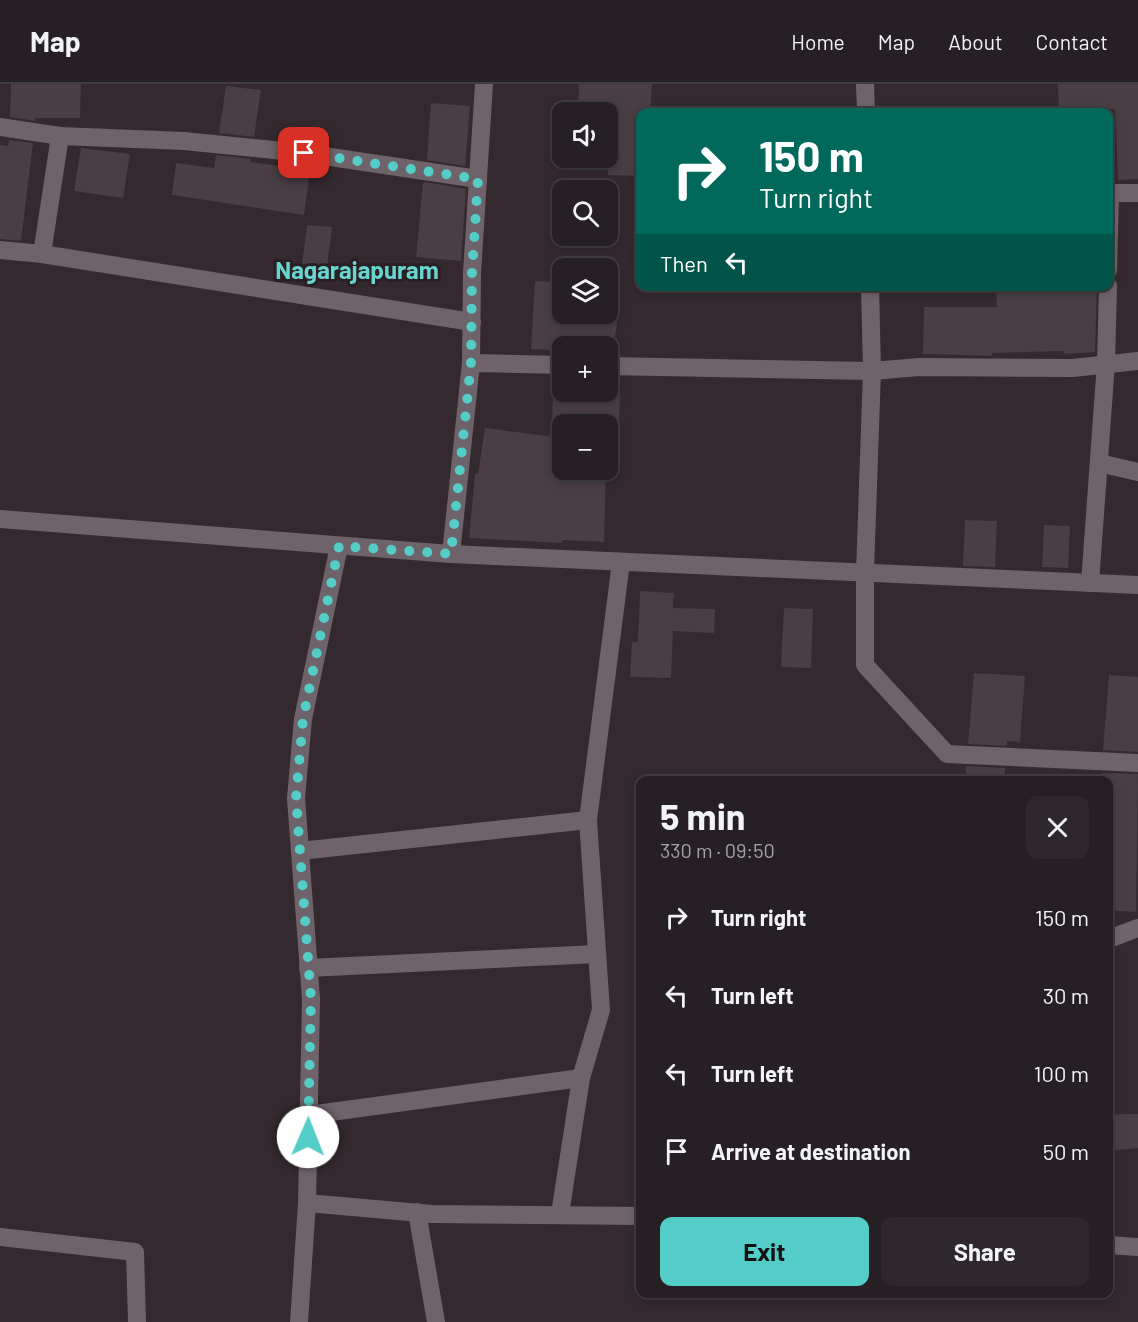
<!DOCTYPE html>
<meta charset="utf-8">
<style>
:root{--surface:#261f23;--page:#2e272b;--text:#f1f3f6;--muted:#a4a2a6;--line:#423d41;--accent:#54cdc8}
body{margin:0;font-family:Barlow,sans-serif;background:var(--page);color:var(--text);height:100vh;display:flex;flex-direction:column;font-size:22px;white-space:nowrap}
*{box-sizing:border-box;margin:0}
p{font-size:20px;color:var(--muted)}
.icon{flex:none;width:33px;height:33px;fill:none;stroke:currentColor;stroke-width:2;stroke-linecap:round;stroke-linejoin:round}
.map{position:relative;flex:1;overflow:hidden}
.details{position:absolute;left:636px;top:692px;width:477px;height:522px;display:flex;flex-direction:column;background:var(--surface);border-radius:12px;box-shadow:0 3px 9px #0003,0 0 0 2px var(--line)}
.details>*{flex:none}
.guide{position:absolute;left:636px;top:24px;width:477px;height:183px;border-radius:12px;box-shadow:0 3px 9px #0003,0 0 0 2px var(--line);background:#00695c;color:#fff;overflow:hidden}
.fabs{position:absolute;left:552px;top:18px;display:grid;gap:12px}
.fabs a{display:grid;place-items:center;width:66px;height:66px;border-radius:12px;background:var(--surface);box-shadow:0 3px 9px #0003,0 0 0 2px var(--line);font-size:30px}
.pin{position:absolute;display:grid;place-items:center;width:51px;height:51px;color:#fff;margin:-26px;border-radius:12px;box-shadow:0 3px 9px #0006}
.me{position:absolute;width:66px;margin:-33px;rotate:1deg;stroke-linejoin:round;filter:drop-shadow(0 0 4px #0008)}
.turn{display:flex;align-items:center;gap:21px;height:126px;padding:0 24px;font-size:27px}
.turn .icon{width:78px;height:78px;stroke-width:2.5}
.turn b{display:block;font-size:42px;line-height:51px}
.then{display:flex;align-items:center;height:57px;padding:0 24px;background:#0003;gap:12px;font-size:22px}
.round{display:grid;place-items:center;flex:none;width:63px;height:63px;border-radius:12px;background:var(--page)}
.summary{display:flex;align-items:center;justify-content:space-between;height:102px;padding:0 24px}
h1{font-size:36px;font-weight:700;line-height:45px}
.cta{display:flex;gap:12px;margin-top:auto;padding:12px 24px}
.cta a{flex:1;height:69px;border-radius:12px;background:var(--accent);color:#111;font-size:24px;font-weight:700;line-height:69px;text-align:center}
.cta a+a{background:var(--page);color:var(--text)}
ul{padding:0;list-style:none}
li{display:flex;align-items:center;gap:18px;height:78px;padding:0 24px}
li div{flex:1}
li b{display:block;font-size:22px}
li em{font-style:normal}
header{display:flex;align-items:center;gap:36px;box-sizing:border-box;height:84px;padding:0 30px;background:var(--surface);border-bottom:2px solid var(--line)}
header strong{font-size:28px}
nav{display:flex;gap:33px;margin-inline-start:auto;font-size:21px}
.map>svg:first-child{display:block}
</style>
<header>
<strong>Map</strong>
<nav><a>Home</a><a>Map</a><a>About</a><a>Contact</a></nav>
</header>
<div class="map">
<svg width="1138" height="1238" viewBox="0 0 1138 1238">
<rect width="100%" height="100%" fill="#33292f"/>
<g fill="#483e44">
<polygon points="11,0 81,0 80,34 35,34 35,37 10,33"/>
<polygon points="579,0 652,0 650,27 640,26 640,92 608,91 608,24 578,22"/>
<polygon points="1058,0 1138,0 1138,95 1118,96 1115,25 1059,28"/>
<polygon points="226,2 261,6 254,53 219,49"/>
<polygon points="431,19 470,22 465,82 427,76"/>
<polygon points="9,56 33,59 21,157 0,155 0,61 8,62"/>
<polygon points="81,64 130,70 123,114 74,107"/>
<polygon points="216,71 251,75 250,78 310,86 304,131 172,111 176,79 214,84"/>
<polygon points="425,98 466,105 461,177 416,173 423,99"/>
<polygon points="307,141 332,143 327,183 302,180"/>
<polygon points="535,197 562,198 562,230 618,230 614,262 562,262 562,267 531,265"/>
<polygon points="996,202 1097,202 1095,268 1064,270 1063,267 992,269 992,272 923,270 924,223 997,223"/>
<polygon points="553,308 620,308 619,340 552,340"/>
<polygon points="485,344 562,354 562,386 606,386 604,458 563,456 562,459 469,454 475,390 478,390"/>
<polygon points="965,436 997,437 995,483 963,482"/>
<polygon points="1044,441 1070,442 1068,484 1042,483"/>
<polygon points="640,507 674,509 673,524 715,525 714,549 673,547 671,594 630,593 632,558 638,558"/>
<polygon points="784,524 813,525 811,584 781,583"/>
<polygon points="974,589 1025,592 1020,658 1007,657 1007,662 968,660"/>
<polygon points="1109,591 1138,593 1138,668 1103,666"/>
<polygon points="966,682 1005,684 1004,696 965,696"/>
<polygon points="1102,689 1138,690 1136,828 1108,826 1108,696 1101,696"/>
<polygon points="1128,1030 1138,1030 1138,1064 1108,1067 1108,1031"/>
</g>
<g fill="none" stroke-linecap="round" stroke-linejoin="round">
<g stroke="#6e636a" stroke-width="18">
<polyline points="865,0 866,28"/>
<polyline points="0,43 60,52 184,57 304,69 478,95"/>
<polyline points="1108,109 1138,109"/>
<polyline points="0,166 42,170 60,52"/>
<polyline points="42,170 472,238"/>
<polyline points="1108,186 1110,109"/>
<polyline points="1138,277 1073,284 919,283 872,287 865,488 865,581 947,670 1138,679"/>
<polyline points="471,279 472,189 484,0"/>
<polyline points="608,282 872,287 870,202"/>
<polyline points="1099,379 1138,388"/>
<polyline points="0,435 451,470 471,279 562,281"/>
<polyline points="451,470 1138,501"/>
<polyline points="1090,499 1106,279 1108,202"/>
<polyline points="300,767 588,736"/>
<polyline points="1108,852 1114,853 1138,844"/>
<polyline points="308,884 597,870"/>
<polyline points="309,1031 581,994"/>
<polyline points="307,1119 432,1130 640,1132"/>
<polyline points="417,1128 436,1238"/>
<polyline points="560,1130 581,994 601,926 588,736 621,478"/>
<polyline points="0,1153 135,1168 137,1238"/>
<polyline points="1108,1161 1138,1163"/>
<polyline points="299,1238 307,1119 311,915 296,714 303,635 339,462"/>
</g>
</g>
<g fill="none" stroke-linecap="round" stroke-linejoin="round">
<polyline stroke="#54cdc8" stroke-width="10" stroke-dasharray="0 18" points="304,69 478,95 472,189 471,279 451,470 339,462 303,635 296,714 311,915 308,1053"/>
</g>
<g text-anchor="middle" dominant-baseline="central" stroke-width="6" stroke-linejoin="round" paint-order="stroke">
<g font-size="24" font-weight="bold" fill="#67d4cf" stroke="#291f25">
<text x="357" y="185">Nagarajapuram</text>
</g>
</g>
</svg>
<div class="fabs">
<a><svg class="icon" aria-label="sound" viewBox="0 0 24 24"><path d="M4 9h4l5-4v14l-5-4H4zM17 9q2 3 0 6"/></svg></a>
<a><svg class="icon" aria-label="search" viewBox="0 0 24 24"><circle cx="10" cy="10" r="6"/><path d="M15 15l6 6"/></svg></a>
<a><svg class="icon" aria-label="layers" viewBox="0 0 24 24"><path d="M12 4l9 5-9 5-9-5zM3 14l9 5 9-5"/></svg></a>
<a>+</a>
<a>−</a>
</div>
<div class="pin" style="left:304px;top:69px;background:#d93025"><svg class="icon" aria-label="arrive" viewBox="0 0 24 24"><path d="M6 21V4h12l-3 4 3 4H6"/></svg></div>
<svg class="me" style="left:308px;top:1053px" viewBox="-20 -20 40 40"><circle r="19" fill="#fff"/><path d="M0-13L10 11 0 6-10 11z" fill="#54cdc8"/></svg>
<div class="guide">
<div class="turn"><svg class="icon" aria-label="right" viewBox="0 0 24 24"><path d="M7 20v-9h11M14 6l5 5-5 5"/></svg><div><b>150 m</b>Turn right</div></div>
<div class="then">Then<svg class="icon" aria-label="left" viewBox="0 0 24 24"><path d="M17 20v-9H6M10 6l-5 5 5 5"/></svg></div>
</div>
<section class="details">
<div class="summary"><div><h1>5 min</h1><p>330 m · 09:50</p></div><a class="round"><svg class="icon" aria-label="close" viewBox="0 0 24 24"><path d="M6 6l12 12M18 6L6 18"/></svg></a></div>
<ul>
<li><svg class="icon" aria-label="right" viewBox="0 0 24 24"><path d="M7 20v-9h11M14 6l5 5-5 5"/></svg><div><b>Turn right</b></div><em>150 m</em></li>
<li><svg class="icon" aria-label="left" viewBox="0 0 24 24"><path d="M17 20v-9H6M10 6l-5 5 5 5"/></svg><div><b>Turn left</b></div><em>30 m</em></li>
<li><svg class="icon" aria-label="left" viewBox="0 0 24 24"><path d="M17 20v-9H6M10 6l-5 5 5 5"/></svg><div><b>Turn left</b></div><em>100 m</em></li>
<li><svg class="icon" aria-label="arrive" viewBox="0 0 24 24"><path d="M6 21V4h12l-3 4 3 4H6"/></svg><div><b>Arrive at destination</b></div><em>50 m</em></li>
</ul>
<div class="cta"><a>Exit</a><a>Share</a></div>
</section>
</div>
